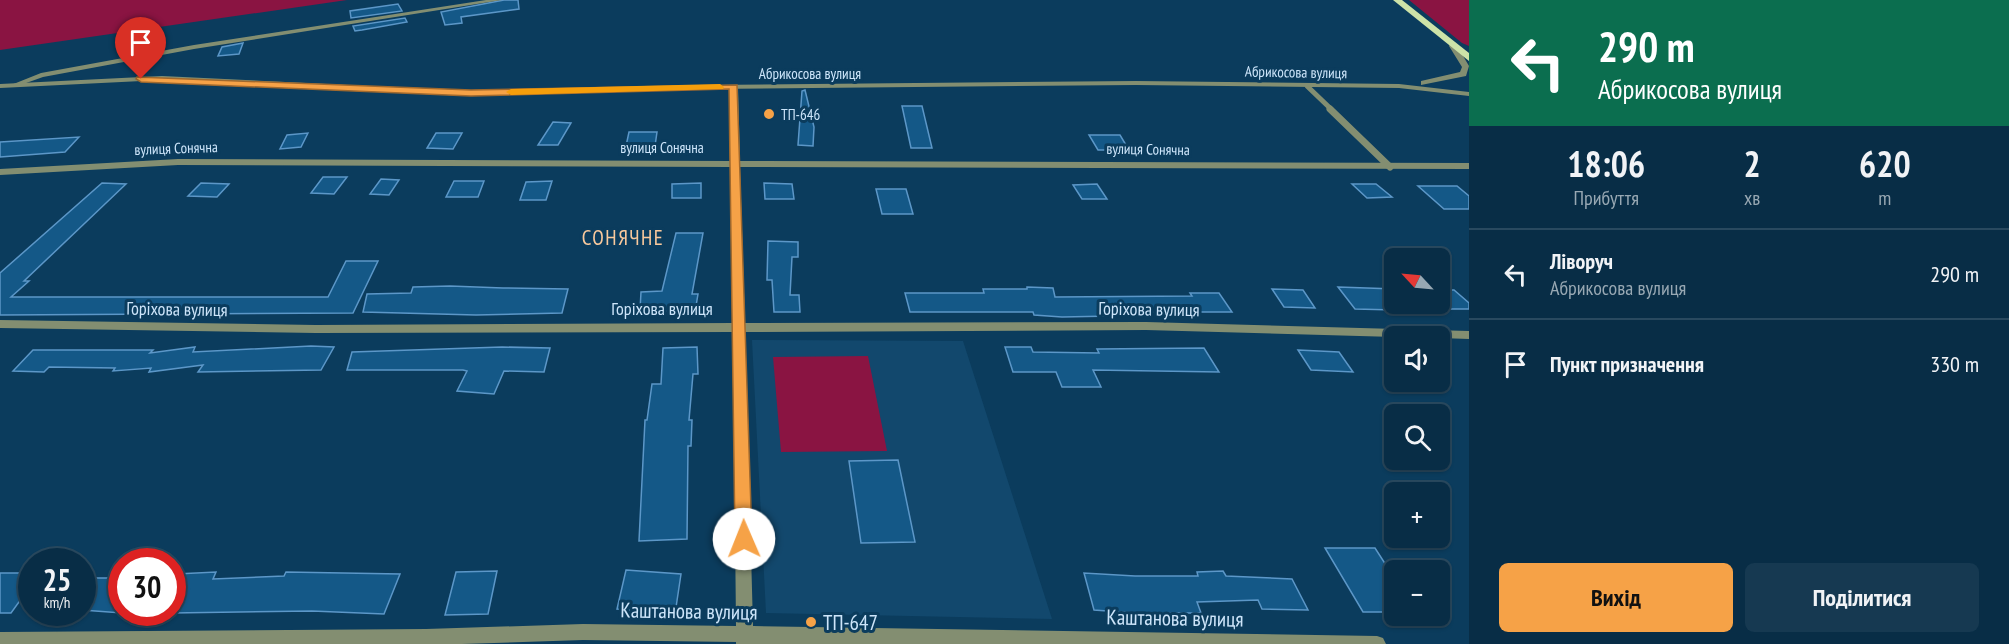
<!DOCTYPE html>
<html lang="uk">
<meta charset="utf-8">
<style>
:root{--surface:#082d46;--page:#163951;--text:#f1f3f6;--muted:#98a8b3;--line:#29495f;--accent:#f6a247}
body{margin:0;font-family:"PT Sans Narrow",sans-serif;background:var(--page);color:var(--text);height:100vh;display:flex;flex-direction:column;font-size:22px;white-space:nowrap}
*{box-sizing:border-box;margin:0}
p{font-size:20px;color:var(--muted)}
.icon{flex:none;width:33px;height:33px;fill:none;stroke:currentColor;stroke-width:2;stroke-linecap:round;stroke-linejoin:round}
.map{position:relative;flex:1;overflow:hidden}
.details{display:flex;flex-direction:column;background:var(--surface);width:540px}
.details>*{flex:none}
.guide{background:#0b6e4f;color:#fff;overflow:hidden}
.needle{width:39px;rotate:296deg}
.buttons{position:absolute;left:1384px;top:248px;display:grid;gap:12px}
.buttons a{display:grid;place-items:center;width:66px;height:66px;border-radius:9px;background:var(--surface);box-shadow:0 2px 4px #0004,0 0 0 2px var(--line);font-size:30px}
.speed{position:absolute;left:18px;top:548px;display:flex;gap:12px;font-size:30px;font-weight:700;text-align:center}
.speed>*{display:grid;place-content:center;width:78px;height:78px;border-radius:50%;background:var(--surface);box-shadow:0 2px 4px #0004,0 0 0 2px var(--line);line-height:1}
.speed small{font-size:15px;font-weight:400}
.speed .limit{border:9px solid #d22;background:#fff;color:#111}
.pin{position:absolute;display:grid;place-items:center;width:51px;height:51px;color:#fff;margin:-62px -26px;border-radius:50% 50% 50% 0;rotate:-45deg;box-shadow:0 0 6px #0007}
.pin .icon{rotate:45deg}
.me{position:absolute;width:66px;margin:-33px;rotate:359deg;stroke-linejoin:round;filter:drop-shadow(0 0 4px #0008)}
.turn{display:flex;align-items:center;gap:21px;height:126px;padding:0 30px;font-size:27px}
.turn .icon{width:78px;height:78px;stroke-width:2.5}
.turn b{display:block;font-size:42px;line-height:51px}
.eta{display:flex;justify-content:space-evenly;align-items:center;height:102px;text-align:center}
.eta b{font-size:36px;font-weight:700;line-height:42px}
.primary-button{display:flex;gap:12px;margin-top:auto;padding:12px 30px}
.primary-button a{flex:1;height:69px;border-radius:9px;background:var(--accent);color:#111;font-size:24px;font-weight:700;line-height:69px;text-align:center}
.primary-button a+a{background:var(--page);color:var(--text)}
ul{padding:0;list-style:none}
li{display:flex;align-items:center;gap:18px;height:90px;padding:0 30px;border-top:2px solid var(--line)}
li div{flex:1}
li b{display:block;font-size:22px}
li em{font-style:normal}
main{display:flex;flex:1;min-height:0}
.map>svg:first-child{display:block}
</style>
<main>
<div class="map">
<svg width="1469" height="644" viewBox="0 0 1469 644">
<rect width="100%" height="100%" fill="#0b3c5d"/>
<polygon fill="#12486d" points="752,340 963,341 1052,619 766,613"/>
<g fill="#8a1442">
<polygon points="0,0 347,0 0,50"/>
<polygon points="1409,0 1469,0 1469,46 1462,43"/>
<polygon points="868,356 887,451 781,452 773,357"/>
</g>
<g fill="#145887" stroke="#5c97c8" stroke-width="1.5">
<polygon points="504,0 518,0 519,9 461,17 462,23 445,25 441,12"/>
<polygon points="398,4 402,11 351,18 350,11"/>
<polygon points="405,18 407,22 362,30 355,31 353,26"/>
<polygon points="243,43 239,54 218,56 222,47"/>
<polygon points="805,90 814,127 813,146 798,145 802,91"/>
<polygon points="902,106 922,106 932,148 911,148"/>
<polygon points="553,122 571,123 558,145 538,145"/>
<polygon points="629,132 657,132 655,146 626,146"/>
<polygon points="308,133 301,147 280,149 287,135"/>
<polygon points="436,133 462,133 453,149 427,148"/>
<polygon points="1089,135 1120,135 1129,150 1098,150"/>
<polygon points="79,137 65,152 0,157 0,142"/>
<polygon points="323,177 347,177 334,194 311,193"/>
<polygon points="381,179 399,180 389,195 370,194"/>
<polygon points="454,181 484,181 478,197 446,197"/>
<polygon points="552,181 546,200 520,200 526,182"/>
<polygon points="102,183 126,184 24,281 29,281 11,297 328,297 346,261 378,261 353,313 0,315 0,273"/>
<polygon points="201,183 229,184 217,197 188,196"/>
<polygon points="701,183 701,198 672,198 672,184"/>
<polygon points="764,183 792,184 794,199 765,199"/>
<polygon points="1097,184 1107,199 1082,199 1073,185"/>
<polygon points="1352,184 1376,184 1392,197 1367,198"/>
<polygon points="1418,186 1457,186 1469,196 1469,209 1444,209"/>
<polygon points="876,189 906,189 913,214 882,214"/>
<polygon points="676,233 703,233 692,294 698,294 695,312 640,310 641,292 662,291"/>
<polygon points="768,241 798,242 798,257 792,257 790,295 799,295 800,312 774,312 772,280 767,280"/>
<polygon points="450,286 503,288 568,289 562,313 476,315 363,312 367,294 411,293 413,287"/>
<polygon points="1027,287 1053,288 1055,297 1192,296 1190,293 1219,293 1232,312 1108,312 1111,316 1062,317 1034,315 1033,312 910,312 905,293 984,293 983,289 1027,289"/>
<polygon points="1338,287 1395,289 1395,310 1355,309"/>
<polygon points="1272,289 1303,290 1315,308 1284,307"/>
<polygon points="1440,290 1454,290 1469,303 1469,309 1447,309 1440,302"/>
<polygon points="311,346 334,347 321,370 198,372 203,365 149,372 151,368 113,371 115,368 49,367 44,372 13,371 33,350 153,350 150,353 195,347 193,352"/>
<polygon points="502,347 550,348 544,372 504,371 494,394 457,391 467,371 463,370 347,370 352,352"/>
<polygon points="697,347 698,374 693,374 689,420 692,420 691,446 688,446 687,539 639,541 645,420 647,420 652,384 661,384 663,348"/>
<polygon points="1005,347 1031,347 1033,352 1099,353 1097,349 1204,348 1219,372 1093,370 1101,387 1062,387 1056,372 1013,372"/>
<polygon points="1298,350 1339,352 1353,372 1311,370"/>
<polygon points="898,460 915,542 861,543 849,461"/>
<polygon points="1325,548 1375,548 1395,579 1395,612 1363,612"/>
<polygon points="626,570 681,574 675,614 617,609"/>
<polygon points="497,571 488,614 445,615 456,572"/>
<polygon points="1223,571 1226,576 1292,579 1308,610 1262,609 1258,600 1197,602 1201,613 1135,613 1094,610 1084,573 1135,576 1198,576 1197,572"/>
<polygon points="216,572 213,579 284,576 286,572 400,574 384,614 312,611 172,613 172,580 176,574"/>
<polygon points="0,573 32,573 32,584 11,613 0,613"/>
<polygon points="82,578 122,578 122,613 82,610"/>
</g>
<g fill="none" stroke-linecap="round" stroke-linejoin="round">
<polyline stroke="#838e71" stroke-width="5" points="1307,86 1332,110"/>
<polyline stroke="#838e71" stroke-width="7" points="1330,109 1390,167"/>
<g fill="#838e71" fill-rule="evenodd">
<polygon points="486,0 502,0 194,49 43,77 15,87 11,85 41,73 194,45"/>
<polygon points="731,85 738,87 740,161 1469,163 1469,169 740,167 745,323 1146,322 1469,331 1469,339 1440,338 1440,336 1395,337 1146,330 745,332 753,626 1377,636 1383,638 1386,644 736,644 736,642 583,640 462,644 0,644 0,632 426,629 583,624 736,626 733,332 316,333 0,328 0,320 316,325 733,323 731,167 178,165 0,175 0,169 178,159 731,161"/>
</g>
<g fill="#838e71" fill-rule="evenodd">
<polygon points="1450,44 1456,44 1469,66 1466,76 1421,85 1421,81 1460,72 1462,67 1449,46"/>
<polygon points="162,76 471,91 708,85 1136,81 1399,84 1469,92 1469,96 1399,88 1136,85 708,89 471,95 162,80 0,88 0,84"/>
</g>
<polygon fill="#cde3a8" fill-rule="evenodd" points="1393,0 1402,0 1469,53 1469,61"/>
</g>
<polygon fill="#f6a247" stroke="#a0692e" stroke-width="1.5" points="137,77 471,90 737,85 752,539 750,544 744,547 737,544 735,539 729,89 471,96 141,82 136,79"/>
<polygon fill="#f59e0b" points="720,84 724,87 723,89 511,95 506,92 511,89"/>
<g fill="#f6a247" stroke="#0b3c5d" stroke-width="2">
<circle cx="769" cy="114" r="6"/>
<circle cx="811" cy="622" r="6"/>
</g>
<g text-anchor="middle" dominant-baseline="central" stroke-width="6" stroke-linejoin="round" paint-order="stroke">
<g font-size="15" fill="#cde5fa" stroke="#0b3c5d">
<text transform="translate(1296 72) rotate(1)">Абрикосова вулиця</text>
<text x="810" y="73">Абрикосова вулиця</text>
<text x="662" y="147">вулиця Сонячна</text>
<text transform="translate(176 148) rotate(-2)">вулиця Сонячна</text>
<text transform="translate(1148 149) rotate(1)">вулиця Сонячна</text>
</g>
<g font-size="15" fill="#cde5fa" stroke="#0b3c5d" text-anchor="start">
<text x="781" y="114">ТП-646</text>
</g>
<g font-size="18" fill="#cde5fa" stroke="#0b3c5d">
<text x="662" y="308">Горіхова вулиця</text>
<text transform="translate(177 309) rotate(1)">Горіхова вулиця</text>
<text transform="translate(1149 309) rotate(1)">Горіхова вулиця</text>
</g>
<g font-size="21" letter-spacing="1.5" fill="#f9c99d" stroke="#0b3c5d">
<text x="623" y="237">СОНЯЧНЕ</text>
</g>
<g font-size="21" fill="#cde5fa" stroke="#0b3c5d">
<text transform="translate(689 611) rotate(1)">Каштанова вулиця</text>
<text transform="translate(1175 618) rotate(1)">Каштанова вулиця</text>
</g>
<g font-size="21" fill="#cde5fa" stroke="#0b3c5d" text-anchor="start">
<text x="823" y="622">ТП-647</text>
</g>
</g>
</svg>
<div class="buttons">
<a><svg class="needle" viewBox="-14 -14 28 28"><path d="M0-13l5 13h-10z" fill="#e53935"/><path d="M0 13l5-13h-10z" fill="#98a8b3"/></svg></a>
<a><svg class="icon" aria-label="sound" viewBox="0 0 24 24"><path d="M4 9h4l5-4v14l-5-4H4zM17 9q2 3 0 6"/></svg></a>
<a><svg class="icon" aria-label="search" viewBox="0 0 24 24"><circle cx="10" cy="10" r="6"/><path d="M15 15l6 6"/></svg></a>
<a>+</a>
<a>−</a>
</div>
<div class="speed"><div>25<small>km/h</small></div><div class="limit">30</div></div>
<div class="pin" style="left:141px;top:79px;background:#d93025"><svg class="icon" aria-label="arrive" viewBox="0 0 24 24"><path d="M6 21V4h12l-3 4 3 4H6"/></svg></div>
<svg class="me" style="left:744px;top:539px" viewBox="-20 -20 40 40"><circle r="19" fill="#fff"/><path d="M0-13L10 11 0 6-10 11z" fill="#f6a247"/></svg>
</div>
<section class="details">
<div class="guide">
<div class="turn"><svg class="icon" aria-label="left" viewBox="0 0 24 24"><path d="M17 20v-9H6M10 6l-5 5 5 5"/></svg><div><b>290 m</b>Абрикосова вулиця</div></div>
</div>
<div class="eta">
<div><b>18:06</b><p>Прибуття</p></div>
<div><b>2</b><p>хв</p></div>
<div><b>620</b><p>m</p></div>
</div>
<ul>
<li><svg class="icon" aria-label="left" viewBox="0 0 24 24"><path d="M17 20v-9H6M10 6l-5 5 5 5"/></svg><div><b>Ліворуч</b><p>Абрикосова вулиця</p></div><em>290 m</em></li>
<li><svg class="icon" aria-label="arrive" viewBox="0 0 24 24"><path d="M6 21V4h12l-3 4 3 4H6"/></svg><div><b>Пункт призначення</b></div><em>330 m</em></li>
</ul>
<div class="primary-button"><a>Вихід</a><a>Поділитися</a></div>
</section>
</main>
